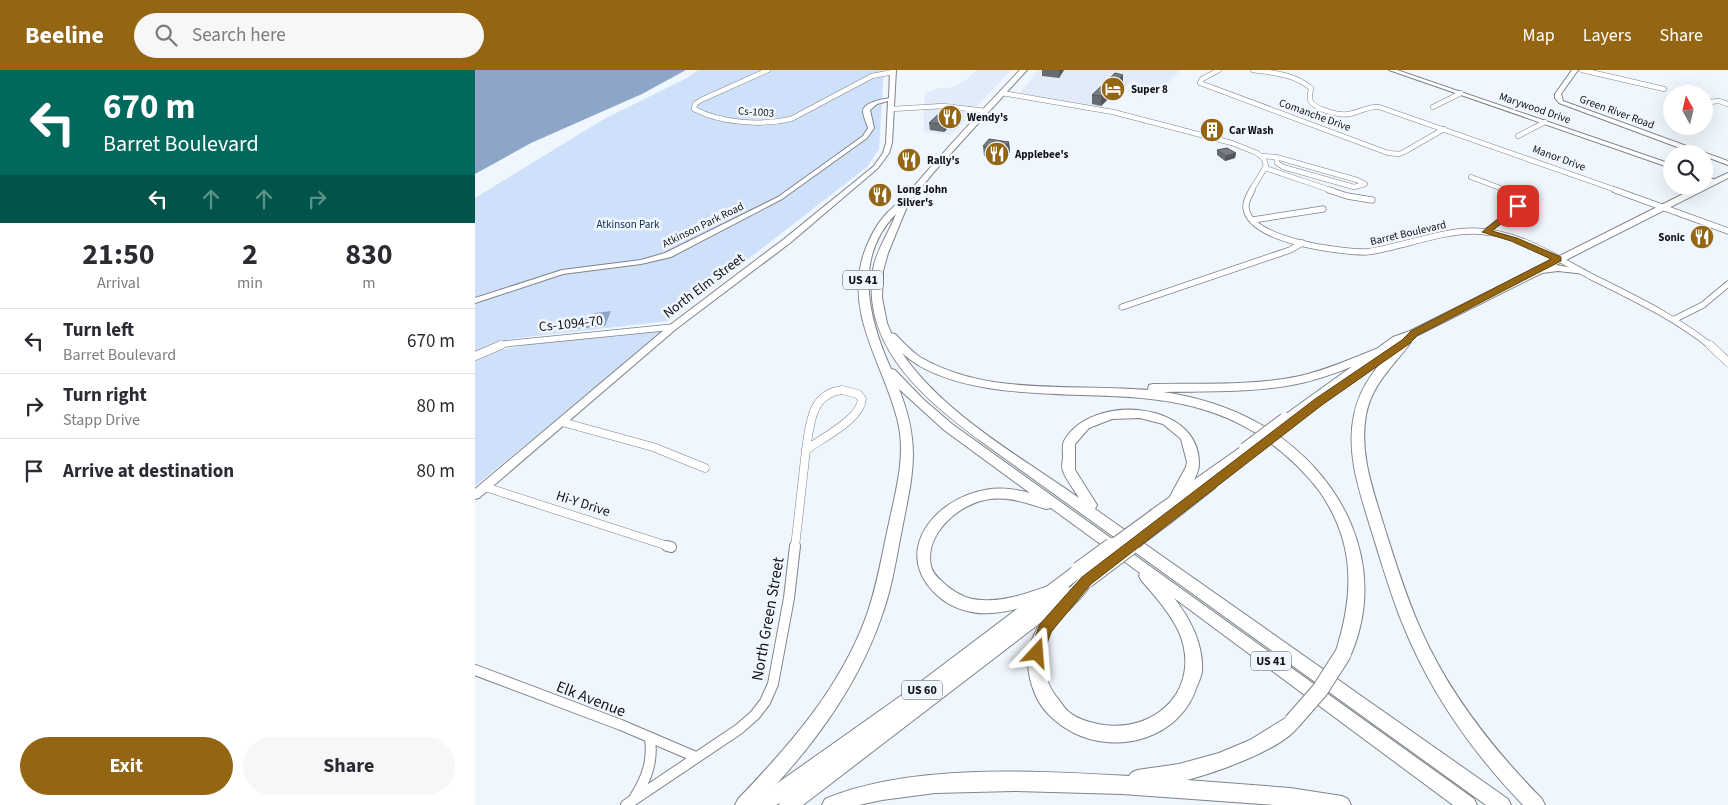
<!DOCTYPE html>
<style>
:root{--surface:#fff;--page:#f7f7f7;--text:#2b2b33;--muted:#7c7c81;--line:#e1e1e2;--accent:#946513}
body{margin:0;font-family:"Source Sans 3",sans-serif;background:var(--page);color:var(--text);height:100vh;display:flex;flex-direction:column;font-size:19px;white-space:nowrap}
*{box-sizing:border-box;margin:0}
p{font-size:16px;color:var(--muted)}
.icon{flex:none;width:28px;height:28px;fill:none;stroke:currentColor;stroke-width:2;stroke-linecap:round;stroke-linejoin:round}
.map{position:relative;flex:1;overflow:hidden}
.panel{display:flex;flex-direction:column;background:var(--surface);width:475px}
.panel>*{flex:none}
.hud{background:#00695c;color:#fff;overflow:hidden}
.needle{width:32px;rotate:352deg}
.fabs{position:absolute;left:1188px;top:15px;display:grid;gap:10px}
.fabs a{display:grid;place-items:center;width:50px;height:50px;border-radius:50%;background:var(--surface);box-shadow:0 5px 20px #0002;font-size:25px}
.pin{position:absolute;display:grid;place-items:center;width:42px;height:42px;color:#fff;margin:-21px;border-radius:10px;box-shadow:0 2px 8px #0006}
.me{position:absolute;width:55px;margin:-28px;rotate:19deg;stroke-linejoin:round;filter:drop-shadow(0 0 4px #0008)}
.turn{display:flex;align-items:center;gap:18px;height:105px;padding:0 20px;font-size:22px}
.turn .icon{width:65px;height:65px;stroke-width:2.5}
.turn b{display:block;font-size:35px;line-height:42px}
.lanes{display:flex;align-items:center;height:48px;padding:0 20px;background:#0003;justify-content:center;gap:25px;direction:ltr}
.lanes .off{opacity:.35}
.eta{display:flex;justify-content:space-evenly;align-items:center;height:85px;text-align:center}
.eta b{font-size:30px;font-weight:700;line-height:35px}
.button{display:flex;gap:10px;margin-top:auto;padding:10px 20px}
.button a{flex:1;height:58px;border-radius:30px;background:var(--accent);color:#fff;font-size:20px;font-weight:700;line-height:58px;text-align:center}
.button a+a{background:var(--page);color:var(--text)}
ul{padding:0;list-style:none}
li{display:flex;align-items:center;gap:15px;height:65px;padding:0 20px;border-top:1px solid var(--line)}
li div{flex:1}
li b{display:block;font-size:19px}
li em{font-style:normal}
header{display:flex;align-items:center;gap:30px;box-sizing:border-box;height:70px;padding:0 25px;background:var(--accent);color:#fff}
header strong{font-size:24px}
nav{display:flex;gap:28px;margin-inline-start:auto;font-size:18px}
.search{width:350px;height:45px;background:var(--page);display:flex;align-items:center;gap:12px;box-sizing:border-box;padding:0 18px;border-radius:28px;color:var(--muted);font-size:19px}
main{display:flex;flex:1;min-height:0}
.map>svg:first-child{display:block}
</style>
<header>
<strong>Beeline</strong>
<div class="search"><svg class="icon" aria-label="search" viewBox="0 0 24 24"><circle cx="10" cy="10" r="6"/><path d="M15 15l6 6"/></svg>Search here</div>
<nav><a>Map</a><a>Layers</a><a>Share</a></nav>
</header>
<main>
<section class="panel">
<div class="hud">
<div class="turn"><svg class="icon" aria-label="left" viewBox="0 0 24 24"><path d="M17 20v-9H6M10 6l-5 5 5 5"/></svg><div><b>670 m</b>Barret Boulevard</div></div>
<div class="lanes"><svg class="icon" aria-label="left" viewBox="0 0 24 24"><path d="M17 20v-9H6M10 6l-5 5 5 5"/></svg><svg class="icon off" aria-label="ahead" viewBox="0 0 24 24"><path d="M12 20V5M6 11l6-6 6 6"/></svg><svg class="icon off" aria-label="ahead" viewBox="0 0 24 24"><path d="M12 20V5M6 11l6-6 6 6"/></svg><svg class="icon off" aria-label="right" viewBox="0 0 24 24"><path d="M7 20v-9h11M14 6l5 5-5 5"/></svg></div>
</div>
<div class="eta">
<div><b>21:50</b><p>Arrival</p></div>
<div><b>2</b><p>min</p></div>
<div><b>830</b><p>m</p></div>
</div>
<ul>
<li><svg class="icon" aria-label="left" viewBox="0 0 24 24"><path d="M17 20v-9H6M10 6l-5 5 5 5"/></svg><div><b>Turn left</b><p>Barret Boulevard</p></div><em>670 m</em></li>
<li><svg class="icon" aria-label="right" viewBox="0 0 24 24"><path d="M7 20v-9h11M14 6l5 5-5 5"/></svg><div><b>Turn right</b><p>Stapp Drive</p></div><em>80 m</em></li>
<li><svg class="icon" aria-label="arrive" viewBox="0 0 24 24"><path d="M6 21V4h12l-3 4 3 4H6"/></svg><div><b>Arrive at destination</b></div><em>80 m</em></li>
</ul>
<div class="button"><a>Exit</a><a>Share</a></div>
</section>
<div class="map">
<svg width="1253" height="735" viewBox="0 0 1253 735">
<rect width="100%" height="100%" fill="#f0f6fd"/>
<g fill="#e1ebf9">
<polygon points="502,0 536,0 501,37 476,34 449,35 450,23 464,18 476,18 492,9"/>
<polygon points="563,0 706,0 683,22 658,10 626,37 545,23"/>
<polygon points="470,37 500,41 476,65 449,62 448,38"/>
</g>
<g fill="#cfe1fa">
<polygon points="223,0 409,0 404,79 392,97 193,251 35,269 0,283 0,128 129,49 212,8"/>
<polygon points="191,260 0,416 0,290 30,279 50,275"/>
</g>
<g fill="#8da6c8">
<polygon points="0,0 211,0 167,24 56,73 0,104"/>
<polygon points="136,241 130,256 101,259 105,249 118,249 120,243"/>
</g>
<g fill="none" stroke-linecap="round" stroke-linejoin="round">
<g stroke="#7f848b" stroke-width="5.5">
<g id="minor-far3">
<path d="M293 0 226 30 220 34 219 39C246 53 286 56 316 49L397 6 418 2"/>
<polyline points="744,0 727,9 725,13 913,83 924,84 929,82 969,59"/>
<path d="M778 0C799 3 819 4 836 18 836 21 834 26 835 30 838 39 865 46 874 44 885 42 892 36 904 37L1144 121"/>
<polyline points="1107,0 1189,19"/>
<polyline points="527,23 638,42 757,73 782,83 789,89 791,96 776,121"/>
<polyline points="1234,32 1244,31 1253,34"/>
<polyline points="958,37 986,23"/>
<polyline points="417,39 468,36 511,41"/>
<polyline points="1043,66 1070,52"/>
<polyline points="786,86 801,87"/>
<polygon points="801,87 882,110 890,114 879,117 808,97 802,93"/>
<polyline points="790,98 858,121"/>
<polyline points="996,107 1033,121"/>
</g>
</g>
<g stroke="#7f848b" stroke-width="7">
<g id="minor-far2">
<path d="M777 120C774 126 770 132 771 138 775 171 865 182 891 182 928 177 963 161 999 161 1041 161 1080 187 1115 206 1157 227 1200 247 1237 277"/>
<polyline points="854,120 872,126 897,130"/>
<polyline points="1140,120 1253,161"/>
<polyline points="778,150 848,139"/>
<polyline points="1011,162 1041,138 1044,132 1031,120"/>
<polyline points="647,237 815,180 827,173"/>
<polyline points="1200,249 1228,235 1253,214"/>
<polyline points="23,277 29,274 198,257"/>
</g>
</g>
<g stroke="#7f848b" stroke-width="9">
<g id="minor-far1">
<polyline points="1235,275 1253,292"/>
<polyline points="0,286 26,275"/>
<path d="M367 320 383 324 387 329C386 349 347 368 331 380 335 353 336 324 367 320Z"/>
<polyline points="87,352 178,377 230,398"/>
<polyline points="10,417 196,477"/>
<polyline points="320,477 331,380"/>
</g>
</g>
<g stroke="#7f848b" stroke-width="12">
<g id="minor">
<polyline points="192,476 196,477"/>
<polyline points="0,600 146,655 221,687"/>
<path d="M160 727C172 708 178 691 175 669"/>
<polyline points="151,735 264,659 280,645 290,632 298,614 314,528 320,476"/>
</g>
</g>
<g stroke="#7f848b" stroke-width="2">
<g id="tertiary">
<path d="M415 0H421L417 73 414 83 403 98 315 173 201 259 4 428 0 429V419L195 255 309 169 399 96 408 83 411 73 413 31 402 34 395 40 399 58 392 68 307 129 196 187 166 194 88 204 0 233V228L87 200 166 190 190 183 303 127 388 66 393 58C392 54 388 46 388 41 389 32 406 30 414 28Z"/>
<polygon points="914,0 922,0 1196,94 1196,98"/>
<polygon points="1097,0 1103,0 1086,24 1088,31 1253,91 1253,95 1229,86 1229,84 1221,84 1084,33 1080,28 1080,24"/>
<polygon points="1229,106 1243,111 1244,112 1241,114 1229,110"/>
</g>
</g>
<g stroke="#7f848b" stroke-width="2">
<g id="primary">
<polygon points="1253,103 1253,108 1081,195 1110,200 1110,204 1083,201 1067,203 943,265 926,271 814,352 806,352 804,349 918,267 935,261 1224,116 1229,116 1229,114"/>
<polygon points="770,374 774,376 776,379 774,382 737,410 742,414 740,418 693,455 688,456 683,455 682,450 675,449 673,445 675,441"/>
<polygon points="604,494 609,496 611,500 609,504 593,517 599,519 601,523 599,527 328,735 304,735 305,733 301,735 277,735 280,729 444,613 599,496"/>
</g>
</g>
<g stroke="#7f848b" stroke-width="2">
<g id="trunk">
<path d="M545 0H552L458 103 433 134 413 183 408 201 407 228 412 253 416 263 420 264C428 272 436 281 445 287 513 327 599 313 673 320L674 315 678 314C726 313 777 316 825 306 851 300 876 289 901 279H909L911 281 909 283C881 295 852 308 822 314 778 323 733 321 688 322 722 327 755 337 785 354 868 402 916 497 874 589L868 591 862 589 860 584C879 526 881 474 845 422 831 403 813 386 794 372 708 309 610 334 513 318 483 313 450 304 427 283 469 344 544 386 604 428 599 419 591 410 588 401 586 397 588 391 588 386 588 382 587 376 589 371 615 323 724 330 724 393 724 407 711 422 705 434L700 435 695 434 693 430 711 397 712 392 706 369 688 354 665 348 637 349 614 358 600 374V400L622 435 620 439 1033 729 1036 735H1011L507 372C452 331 386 278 398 200 401 180 414 163 421 144 377 188 394 250 416 299L420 300 448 329 477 354 999 729 1002 735H978L699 528C715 548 729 575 727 602 726 606 724 612 722 616 706 668 643 686 597 662 581 653 567 641 560 624 552 605 550 585 559 565 569 542 589 525 606 506L611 504 616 506 618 510C607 534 578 547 571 574 566 594 570 614 584 630 587 634 590 639 594 642 603 650 617 653 629 655 684 662 727 616 704 562 695 543 680 526 666 510L664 506 665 503 576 438 571 439C552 433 536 427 516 429 486 432 449 463 456 496 458 505 466 510 472 516 482 524 494 530 507 530 531 532 554 522 577 515L582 517 584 521 582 525C561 533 539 542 516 543 498 545 476 538 463 526 415 483 459 429 510 420 525 417 540 419 555 423L469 360 424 319C446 375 438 403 427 459 421 489 417 519 406 548 381 620 335 680 282 735H260L263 729C315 675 365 618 391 547 402 517 407 484 414 453 421 420 431 386 423 352 410 297 370 246 388 186 393 171 401 154 413 142 420 135 428 130 434 122 470 80 507 40 545 0Z"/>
<path d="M931 269 936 272C919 296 897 313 891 345 884 383 898 420 909 456 920 491 931 527 946 560 974 624 1018 679 1067 729L1070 735H1048C996 681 953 619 926 550 914 519 905 488 895 456 884 420 871 383 879 345 885 314 906 291 927 270Z"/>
<path d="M817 644 823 646 826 652C814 678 739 703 712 710L815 718 867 726 873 729 876 735H800L647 724 539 721 460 723 407 730 384 735H347L350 729C436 693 561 701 654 706L656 703 662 700 704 694 744 683 775 670Z"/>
</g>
</g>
<use href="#minor-far3" stroke="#fff" stroke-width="4.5"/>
<use href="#minor-far2" stroke="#fff" stroke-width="5.5"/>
<use href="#minor-far1" stroke="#fff" stroke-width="8"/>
<use href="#minor" stroke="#fff" stroke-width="10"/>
<use href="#tertiary" fill="#fff" fill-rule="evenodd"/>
<use href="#primary" fill="#fff" fill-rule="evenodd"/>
<use href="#trunk" fill="#fff" fill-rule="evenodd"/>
<g stroke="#7f848b" stroke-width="14" stroke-linecap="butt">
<g id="primary-bridge-far1">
<polyline points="770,379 810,349"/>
<polyline points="636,477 680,445"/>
<polyline points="654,477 688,451"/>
</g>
</g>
<g stroke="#7f848b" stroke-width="18" stroke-linecap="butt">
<g id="primary-bridge">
<polyline points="604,500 637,476"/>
<polyline points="611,510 656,476"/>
</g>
</g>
<g stroke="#7f848b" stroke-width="18" stroke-linecap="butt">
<polyline id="trunk-bridge" points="817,652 845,620 868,584"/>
</g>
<use href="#primary-bridge-far1" stroke="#fff" stroke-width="12"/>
<use href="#primary-bridge" stroke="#fff" stroke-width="16"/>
<use href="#trunk-bridge" stroke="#fff" stroke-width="16"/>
</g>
<g fill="#676c72">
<polygon points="567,0 589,0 584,8 567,6"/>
<polygon points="648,5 648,14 626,36 617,34 617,25"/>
<polygon points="484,39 485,46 469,62 455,60 454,53"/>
<polygon points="534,72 535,82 530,88 509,86 508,76"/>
<polygon points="742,80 761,83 760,88 750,91 742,85"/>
</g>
<g fill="#54585c">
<polygon points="584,0 589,0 584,8"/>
<polygon points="648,5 648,14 626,36 626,26"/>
<polygon points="484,39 485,46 469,62 468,54"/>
<polygon points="534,72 535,82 530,88 529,78"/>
<polygon points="761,83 760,88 750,91 751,86"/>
</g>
<g fill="#787d84" stroke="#54585c">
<polygon points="640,3 648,5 626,26 617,25"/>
<polygon points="471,37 484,39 468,54 454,53"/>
<polygon points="514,69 534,72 529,78 508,76"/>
<polygon points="752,78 761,83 751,86 742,80"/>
</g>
<polygon fill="#946513" stroke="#60420c" points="1040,135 1047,136 1017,161 1042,168 1086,187 1086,191 943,265 934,274 847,335 616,514 576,562 567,588 562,590 556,588 554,583 565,554 607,507 840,329 927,270 936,261 1076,189 1036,171 1007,162"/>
<defs>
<g id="hotel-disc" transform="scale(1.25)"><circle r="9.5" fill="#946513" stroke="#f0f6fd"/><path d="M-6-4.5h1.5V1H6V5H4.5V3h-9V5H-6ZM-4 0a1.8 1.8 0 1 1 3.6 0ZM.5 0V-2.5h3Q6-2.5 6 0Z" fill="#fff"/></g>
<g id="restaurant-disc" transform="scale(1.25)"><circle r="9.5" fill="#946513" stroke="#f0f6fd"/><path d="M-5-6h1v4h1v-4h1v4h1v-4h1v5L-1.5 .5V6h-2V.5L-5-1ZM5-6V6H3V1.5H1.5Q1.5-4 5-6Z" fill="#fff"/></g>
<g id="building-disc" transform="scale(1.25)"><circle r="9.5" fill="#946513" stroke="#f0f6fd"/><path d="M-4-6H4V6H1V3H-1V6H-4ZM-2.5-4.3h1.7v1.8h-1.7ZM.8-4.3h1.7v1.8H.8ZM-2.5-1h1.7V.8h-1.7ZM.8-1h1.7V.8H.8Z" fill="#fff"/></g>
</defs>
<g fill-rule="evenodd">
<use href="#hotel-disc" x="638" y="19"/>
<use href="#restaurant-disc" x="475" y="47"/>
<use href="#building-disc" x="737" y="60"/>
<use href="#restaurant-disc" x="522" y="84"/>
<use href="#restaurant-disc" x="434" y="90"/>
<use href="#restaurant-disc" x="405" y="125"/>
<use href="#restaurant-disc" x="1227" y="167"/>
</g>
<g text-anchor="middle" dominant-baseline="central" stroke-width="5" stroke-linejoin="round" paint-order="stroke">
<g font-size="11" font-weight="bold" fill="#111215" stroke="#f0f6fd" text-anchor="start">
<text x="656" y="19">Super 8</text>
<text x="492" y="47">Wendy's</text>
<text x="754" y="60">Car Wash</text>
<text x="540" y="84">Applebee's</text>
<text x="452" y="90">Rally's</text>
<text x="422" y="119">Long John<tspan x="422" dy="13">Silver's</tspan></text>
<text x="1210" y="167" text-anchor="end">Sonic</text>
</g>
<g font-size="11" fill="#111215" stroke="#f0f6fd">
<text transform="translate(1060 38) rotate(19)">Marywood Drive</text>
<text transform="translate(281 42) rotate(4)">Cs-1003</text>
<text transform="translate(1142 42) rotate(20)">Green River Road</text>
<text transform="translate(840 45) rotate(20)">Comanche Drive</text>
<text transform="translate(1084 88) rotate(20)">Manor Drive</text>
<text transform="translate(228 155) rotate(-26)">Atkinson Park Road</text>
<text transform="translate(933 163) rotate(-13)">Barret Boulevard</text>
</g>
<g font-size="11" fill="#062953" stroke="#f0f6fd">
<text x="153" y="154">Atkinson Park</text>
</g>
<g fill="#f0f6fd" stroke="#54565b" stroke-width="1">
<rect x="368" y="200.5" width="40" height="19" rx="4"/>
<rect x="776" y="581.5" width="40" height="19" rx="4"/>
<rect x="427" y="610.5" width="40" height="19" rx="4"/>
</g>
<g font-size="12" font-weight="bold" fill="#111215">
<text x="388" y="210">US 41</text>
<text x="796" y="591">US 41</text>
<text x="447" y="620">US 60</text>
</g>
<g font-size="14" fill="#111215" stroke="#f0f6fd">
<text transform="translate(229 216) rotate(-37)">North Elm Street</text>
<text transform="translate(96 254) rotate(-6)">Cs-1094-70</text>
<text transform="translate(108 434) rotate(18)">Hi-Y Drive</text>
</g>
<g font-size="16" fill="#111215" stroke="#f0f6fd">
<text transform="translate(293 549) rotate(-80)">North Green Street</text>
<text transform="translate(116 629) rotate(21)">Elk Avenue</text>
</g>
</g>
</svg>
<div class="fabs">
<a><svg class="needle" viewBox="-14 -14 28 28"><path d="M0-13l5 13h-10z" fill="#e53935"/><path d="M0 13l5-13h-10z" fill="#7c7c81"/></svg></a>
<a><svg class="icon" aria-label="search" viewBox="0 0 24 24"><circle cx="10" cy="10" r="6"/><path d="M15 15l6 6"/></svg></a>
</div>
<div class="pin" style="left:1043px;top:136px;background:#d93025"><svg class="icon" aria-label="arrive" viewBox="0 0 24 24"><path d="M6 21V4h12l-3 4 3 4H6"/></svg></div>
<svg class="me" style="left:562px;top:583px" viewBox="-20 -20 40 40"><path d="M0-17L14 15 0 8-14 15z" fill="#946513" stroke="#fff" stroke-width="4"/></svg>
</div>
</main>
